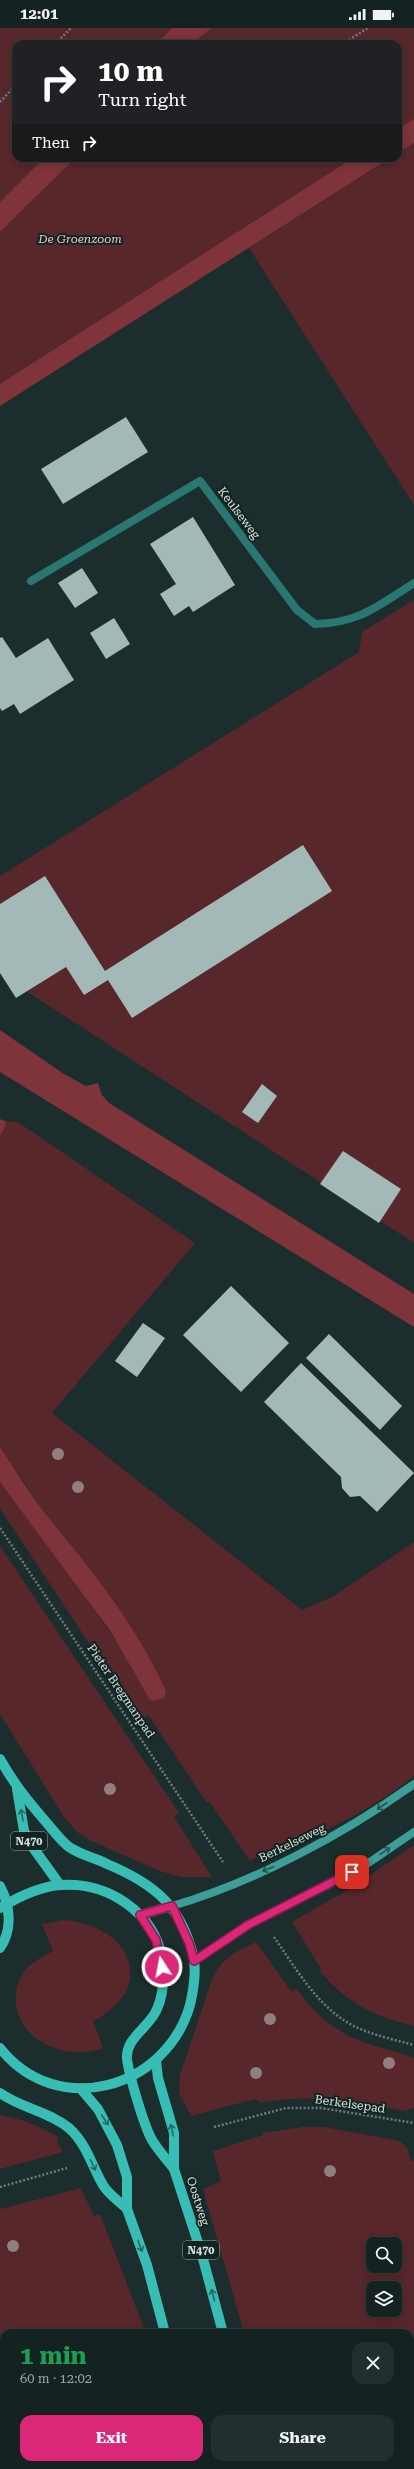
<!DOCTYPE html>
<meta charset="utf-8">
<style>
:root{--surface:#142221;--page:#212f2e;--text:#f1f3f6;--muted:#9da4a5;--line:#333f3f;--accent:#db2777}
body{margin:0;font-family:"Roboto Serif",serif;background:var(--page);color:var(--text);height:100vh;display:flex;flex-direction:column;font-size:15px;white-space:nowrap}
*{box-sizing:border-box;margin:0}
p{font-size:13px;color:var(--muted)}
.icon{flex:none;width:22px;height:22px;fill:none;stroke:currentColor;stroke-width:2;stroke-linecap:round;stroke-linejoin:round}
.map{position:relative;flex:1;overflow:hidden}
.details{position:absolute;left:0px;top:2301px;width:414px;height:140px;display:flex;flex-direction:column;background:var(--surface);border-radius:12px 12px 0 0;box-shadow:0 2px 10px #0003,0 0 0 1px var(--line)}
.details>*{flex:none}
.top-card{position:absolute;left:12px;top:12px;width:390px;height:122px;border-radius:12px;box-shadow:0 2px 10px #0003,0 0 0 1px var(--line);background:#202124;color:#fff;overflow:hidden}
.fabs{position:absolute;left:366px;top:2209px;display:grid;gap:8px}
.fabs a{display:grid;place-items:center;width:36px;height:36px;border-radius:8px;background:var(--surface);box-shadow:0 2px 10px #0003,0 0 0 1px var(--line);font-size:20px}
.pin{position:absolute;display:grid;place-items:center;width:34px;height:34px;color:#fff;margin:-17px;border-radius:8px;box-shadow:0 2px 6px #0006}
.me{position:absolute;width:44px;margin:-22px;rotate:349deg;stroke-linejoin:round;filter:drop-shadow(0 0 3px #0008)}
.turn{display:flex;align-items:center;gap:14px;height:84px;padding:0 20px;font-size:18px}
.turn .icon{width:52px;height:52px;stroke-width:2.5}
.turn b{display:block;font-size:28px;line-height:34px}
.then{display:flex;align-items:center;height:38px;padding:0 20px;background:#0003;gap:8px;font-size:15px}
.round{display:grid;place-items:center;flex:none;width:42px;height:42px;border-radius:12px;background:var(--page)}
.headline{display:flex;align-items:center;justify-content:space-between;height:68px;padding:0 20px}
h1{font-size:24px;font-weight:700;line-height:30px;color:#1e9e55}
.button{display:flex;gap:8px;margin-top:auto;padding:8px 20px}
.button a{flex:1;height:46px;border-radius:12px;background:var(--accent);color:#fff;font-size:16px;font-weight:700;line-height:46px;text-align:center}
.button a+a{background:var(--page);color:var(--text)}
.status{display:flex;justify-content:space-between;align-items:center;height:28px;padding:0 20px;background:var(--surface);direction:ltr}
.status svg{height:11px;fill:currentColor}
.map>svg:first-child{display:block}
</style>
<div class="status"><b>12:01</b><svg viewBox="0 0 49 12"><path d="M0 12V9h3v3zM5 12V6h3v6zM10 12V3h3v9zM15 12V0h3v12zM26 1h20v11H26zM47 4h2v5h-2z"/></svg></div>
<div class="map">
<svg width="414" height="2441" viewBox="0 0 414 2441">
<rect width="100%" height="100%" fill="#1b2d2c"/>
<g fill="#57272b" fill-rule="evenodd">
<polygon points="0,0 414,0 414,93 398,103 398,16 16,16 16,130 355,130 0,357"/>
<polygon points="414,115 414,477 249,220 390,130 398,130 398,125"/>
<polygon points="414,572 414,1215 0,946 0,848 359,624 362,604"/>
<path d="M5 1093 18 1094 195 1215 52 1385 302 1582 332 1569 414 1514V1748C376 1779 329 1802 284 1821 273 1826 261 1827 250 1833L209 1773 207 1775 148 1687 140 1692 0 1481V1454L67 1543 124 1624 69 1514 51 1494 0 1419V1108L6 1097Z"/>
<polygon points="0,1518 179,1785 174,1789 212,1849 180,1849 160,1843 89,1812 77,1804 64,1789 0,1686"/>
<path d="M414 1817V1998C372 1987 347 1976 319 1942L321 1941 292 1894 349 1861Z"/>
<path d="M63 1892C129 1896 160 1959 93 1993L103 2020C69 2033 22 2016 16 1977 15 1967 16 1956 22 1947 29 1935 41 1930 53 1923L42 1896Z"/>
<path d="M256 1914 291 1963 297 1961C313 1984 334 2003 361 2013 378 2020 397 2023 414 2030V2080L404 2083C349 2074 316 2065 260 2075L255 2071 191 2088 179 2066 180 2047 210 1957C220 1930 232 1926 256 1914Z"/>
<path d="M0 2087C22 2091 40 2098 58 2109L57 2114 63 2124 0 2141Z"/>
<path d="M303 2099H324L400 2113 408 2121 410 2132 414 2133V2441H280L279 2437H410V2305H244L203 2161 221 2153 213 2123 263 2107V2105ZM373 2216H395V2238H373ZM373 2260H395V2282H373Z"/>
<polygon points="81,2160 94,2188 100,2186 146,2305 4,2305 4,2437 184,2437 185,2441 0,2441 0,2181"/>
</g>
<g fill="#7f333a">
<polygon points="172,0 211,0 192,16 157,16"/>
<polygon points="414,91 414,115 398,125 398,101"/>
<polygon points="44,130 75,130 0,204 0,174"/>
<polygon points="353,130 390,130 0,378 0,356"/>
<polygon points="0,1002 64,1046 86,1058 98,1055 102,1067 109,1075 414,1266 414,1299 0,1044"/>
<polygon points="0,1091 5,1093 6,1097 0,1108"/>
<path d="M0 1419C17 1444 33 1471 52 1494 95 1546 138 1601 166 1663L164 1670 154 1673 150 1672 111 1604 0 1454Z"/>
</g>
<g fill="#a3b9b7">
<polygon points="126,389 148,424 63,476 41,441"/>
<polygon points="193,489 235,557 193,584 189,578 174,588 160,566 176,556 150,516"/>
<polygon points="82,540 98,565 75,580 58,555"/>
<polygon points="114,590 130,616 106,631 90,605"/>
<polygon points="2,609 16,630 48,610 74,652 20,686 14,676 2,683 0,680 0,610"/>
<polygon points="303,817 332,863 132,990 108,952 84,967 66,939 16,970 0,945 0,876 45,848 105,943"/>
<polygon points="262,1056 277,1068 258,1095 242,1084"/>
<polygon points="343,1123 401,1161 379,1195 320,1156"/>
<polygon points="231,1258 289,1315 241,1364 183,1307"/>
<polygon points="143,1295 165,1310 137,1349 115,1333"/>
<polygon points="329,1306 402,1378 380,1402 306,1330"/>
<polygon points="301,1335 414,1445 377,1484 360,1468 350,1469 342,1460 341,1449 264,1374"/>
</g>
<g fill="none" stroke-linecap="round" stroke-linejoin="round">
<g stroke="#6d7c7b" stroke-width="2.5" stroke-dasharray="2 2" stroke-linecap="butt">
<polyline points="59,12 62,16"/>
<polyline points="55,16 71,0"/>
<polyline points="342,16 368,0"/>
<polyline points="0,74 16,57"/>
<polyline points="0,1500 223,1834"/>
<path d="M274 1909C297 1942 320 1983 358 2000 376 2008 396 2012 414 2017"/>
<polyline points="214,2099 286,2080 321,2080 414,2095"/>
<polyline points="0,2159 67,2140"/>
</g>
<path stroke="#2a7671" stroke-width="8" d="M31 553 200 453 297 582 315 596C359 595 378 578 414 555"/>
<g stroke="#3d9d97" stroke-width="8">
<path d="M172 1878C255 1854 344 1806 414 1756"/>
<polyline points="194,1933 247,1897 364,1838 414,1804"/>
</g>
<g stroke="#38bdb5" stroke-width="10">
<path d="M0 1731C14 1756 28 1773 46 1794 53 1802 60 1812 69 1819 81 1827 95 1830 107 1836 155 1856 183 1879 194 1932 196 1945 193 1964 190 1977 166 2061 57 2092 0 2020"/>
<polyline points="17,1761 24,1803 34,1821 60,1857"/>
<path d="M0 1858C10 1877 13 1901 0 1920"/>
<path d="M0 1880C18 1869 40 1858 62 1857 107 1854 154 1884 162 1930 164 1946 164 1966 157 1981 150 1999 125 2010 127 2031 129 2047 144 2098 152 2112 158 2122 167 2132 174 2141"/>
<polyline points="140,1887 172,1878"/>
<polyline points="156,2033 158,2050 174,2105 174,2141 202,2227 223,2305"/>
<polyline points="81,2061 98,2081 117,2117 127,2149 127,2181 147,2237 165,2305"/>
<path d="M0 2065C21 2080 48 2083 69 2100 86 2115 92 2138 103 2157 108 2166 120 2174 127 2181"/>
<polyline points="200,2437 201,2441"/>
<polyline points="260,2437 261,2441"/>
</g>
</g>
<g fill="#917f7f">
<circle cx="58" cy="1426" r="6"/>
<circle cx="78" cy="1459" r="6"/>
<circle cx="110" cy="1761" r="6"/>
<circle cx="270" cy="1991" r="6"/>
<circle cx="389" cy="2035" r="6"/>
<circle cx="256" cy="2045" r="6"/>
<circle cx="330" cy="2143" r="6"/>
<circle cx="13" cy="2218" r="6"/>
</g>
<defs><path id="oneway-shaft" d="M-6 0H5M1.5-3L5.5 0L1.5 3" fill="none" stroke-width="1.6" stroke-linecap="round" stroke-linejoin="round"/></defs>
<g stroke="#235451">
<use href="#oneway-shaft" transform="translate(382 1778) rotate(147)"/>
<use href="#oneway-shaft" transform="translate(385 1823) rotate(-34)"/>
<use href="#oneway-shaft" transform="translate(268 1841) rotate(158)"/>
</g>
<g stroke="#236964">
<use href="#oneway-shaft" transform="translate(22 1787) rotate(-100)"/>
<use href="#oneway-shaft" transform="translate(105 2092) rotate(57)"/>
<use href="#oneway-shaft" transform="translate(172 2102) rotate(-102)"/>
<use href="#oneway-shaft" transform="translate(93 2137) rotate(65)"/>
<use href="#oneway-shaft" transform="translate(140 2218) rotate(70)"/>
<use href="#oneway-shaft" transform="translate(213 2267) rotate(-105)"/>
</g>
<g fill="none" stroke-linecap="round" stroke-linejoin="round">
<g stroke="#8e194d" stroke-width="10">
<polyline id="route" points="162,1939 156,1912 140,1887 172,1878 189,1915 194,1933 248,1897 352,1844"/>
</g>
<use href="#route" stroke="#db2777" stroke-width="7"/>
</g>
<g text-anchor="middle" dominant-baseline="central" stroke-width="4" stroke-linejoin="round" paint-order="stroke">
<g fill="#122422" stroke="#9aa8a6" stroke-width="1">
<rect x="11" y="1804" width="36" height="18" rx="3"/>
<rect x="183" y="2213" width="36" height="18" rx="3"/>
</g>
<g font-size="11" font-weight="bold" fill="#d5e0de">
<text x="29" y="1813">N470</text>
<text x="201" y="2222">N470</text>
</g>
<g font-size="12" font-style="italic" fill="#f1c2c3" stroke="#122422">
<text x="80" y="211">De Groenzoom</text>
</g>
<g font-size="12" fill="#d5e0de" stroke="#122422">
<text transform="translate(239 485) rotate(53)">Keulseweg</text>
<text transform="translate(121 1663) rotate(56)">Pieter Bregmanpad</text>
<text transform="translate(292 1815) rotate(-26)">Berkelseweg</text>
<text transform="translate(350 2076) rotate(8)">Berkelsepad</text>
<text transform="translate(198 2173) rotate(72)">Oostweg</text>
</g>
</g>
</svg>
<div class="fabs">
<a><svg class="icon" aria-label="search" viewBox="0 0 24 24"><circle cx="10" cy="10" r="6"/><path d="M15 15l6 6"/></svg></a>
<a><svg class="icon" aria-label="layers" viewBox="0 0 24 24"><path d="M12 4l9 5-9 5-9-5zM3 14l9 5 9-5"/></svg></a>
</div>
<div class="pin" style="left:352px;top:1844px;background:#d93025"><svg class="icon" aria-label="arrive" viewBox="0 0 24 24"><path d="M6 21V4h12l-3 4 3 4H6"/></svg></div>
<svg class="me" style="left:162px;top:1939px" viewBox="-20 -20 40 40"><circle r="17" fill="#db2777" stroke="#fff" stroke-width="3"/><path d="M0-11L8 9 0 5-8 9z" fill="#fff"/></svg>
<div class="top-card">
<div class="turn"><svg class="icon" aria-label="right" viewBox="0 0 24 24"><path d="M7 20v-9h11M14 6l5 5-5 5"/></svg><div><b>10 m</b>Turn right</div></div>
<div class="then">Then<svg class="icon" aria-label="right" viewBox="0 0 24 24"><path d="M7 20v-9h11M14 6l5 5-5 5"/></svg></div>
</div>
<section class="details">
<div class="headline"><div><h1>1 min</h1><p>60 m · 12:02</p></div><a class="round"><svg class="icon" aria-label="close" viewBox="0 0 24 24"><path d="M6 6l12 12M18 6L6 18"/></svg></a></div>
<div class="button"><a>Exit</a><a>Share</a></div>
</section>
</div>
